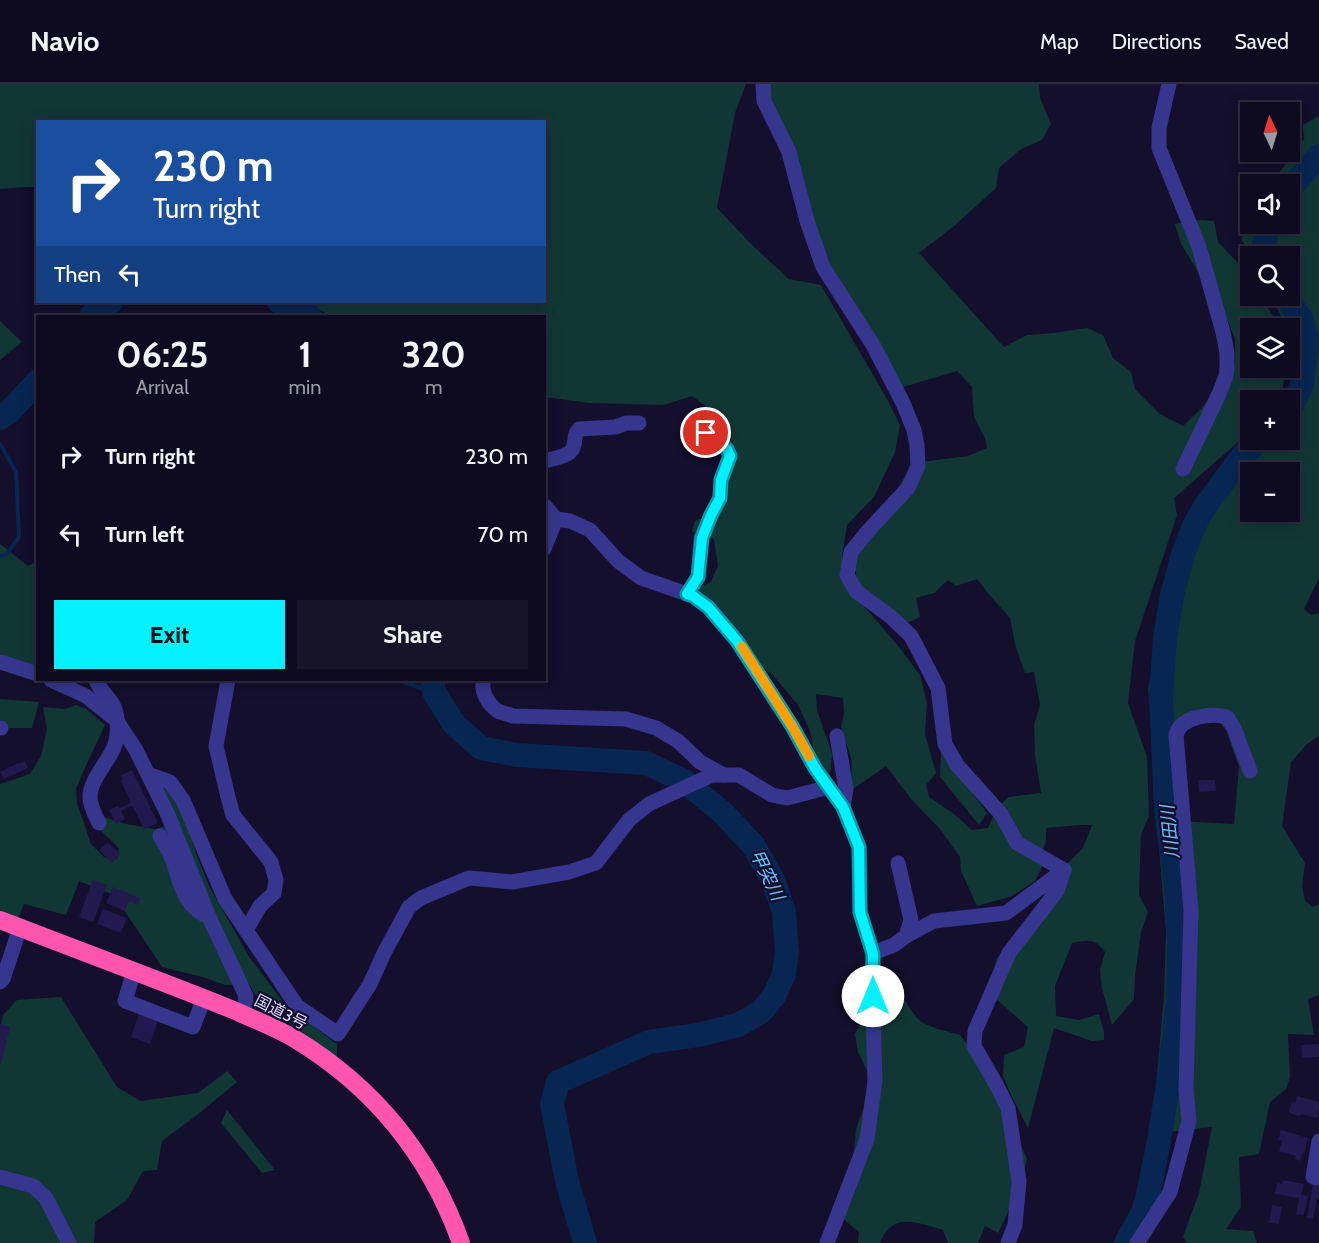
<!DOCTYPE html>
<meta charset="utf-8">
<style>
:root{--surface:#0e0b21;--page:#17142a;--text:#f1f3f6;--muted:#9b9ba5;--line:#2e2b3f;--accent:#06f1ff}
body{margin:0;font-family:Cabin,"Noto Sans JP",sans-serif;background:var(--page);color:var(--text);height:100vh;display:flex;flex-direction:column;font-size:22px;white-space:nowrap}
*{box-sizing:border-box;margin:0}
p{font-size:20px;color:var(--muted)}
.icon{flex:none;width:33px;height:33px;fill:none;stroke:currentColor;stroke-width:2;stroke-linecap:round;stroke-linejoin:round}
.map{position:relative;flex:1;overflow:hidden}
.side{position:absolute;left:36px;top:231px;width:510px;height:366px;display:flex;flex-direction:column;background:var(--surface);border-radius:0px;box-shadow:0 3px 15px #0003,0 0 0 2px var(--line)}
.side>*{flex:none}
.guide{position:absolute;left:36px;top:36px;width:510px;height:183px;border-radius:0px;box-shadow:0 3px 15px #0003,0 0 0 2px var(--line);background:#1a4fa0;color:#fff;overflow:hidden}
.needle{width:39px;rotate:356deg}
.tools{position:absolute;left:1240px;top:18px;display:grid;gap:12px}
.tools a{display:grid;place-items:center;width:60px;height:60px;border-radius:0px;background:var(--surface);box-shadow:0 3px 15px #0003,0 0 0 2px var(--line);font-size:30px}
.pin{position:absolute;display:grid;place-items:center;width:51px;height:51px;color:#fff;margin:-26px;border:3px solid #fff;border-radius:50%;box-shadow:0 2px 6px #0007}
.me{position:absolute;width:66px;margin:-33px;rotate:0deg;stroke-linejoin:round;filter:drop-shadow(0 0 4px #0008)}
.turn{display:flex;align-items:center;gap:21px;height:126px;padding:0 18px;font-size:27px}
.turn .icon{width:78px;height:78px;stroke-width:2.5}
.turn b{display:block;font-size:42px;line-height:51px}
.then{display:flex;align-items:center;height:57px;padding:0 18px;background:#0003;gap:12px;font-size:22px}
.eta{display:flex;justify-content:space-evenly;align-items:center;height:102px;text-align:center}
.eta b{font-size:36px;font-weight:700;line-height:42px}
.action{display:flex;gap:12px;margin-top:auto;padding:12px 18px}
.action a{flex:1;height:69px;border-radius:0px;background:var(--accent);color:#111;font-size:24px;font-weight:700;line-height:69px;text-align:center}
.action a+a{background:var(--page);color:var(--text)}
ul{padding:0;list-style:none}
li{display:flex;align-items:center;gap:18px;height:78px;padding:0 18px}
li div{flex:1}
li b{display:block;font-size:22px}
li em{font-style:normal}
header{display:flex;align-items:center;gap:36px;box-sizing:border-box;height:84px;padding:0 30px;background:var(--surface);border-bottom:2px solid var(--line)}
header strong{font-size:28px}
nav{display:flex;gap:33px;margin-inline-start:auto;font-size:21px}
.map>svg:first-child{display:block}
</style>
<header>
<strong>Navio</strong>
<nav><a>Map</a><a>Directions</a><a>Saved</a></nav>
</header>
<div class="map">
<svg width="1319" height="1159" viewBox="0 0 1319 1159">
<rect width="100%" height="100%" fill="#130f2c"/>
<g fill="#113734" fill-rule="evenodd">
<polygon points="0,0 746,0 735,29 717,124 751,160 789,195 821,201 887,315 900,341 895,368 874,413 847,441 842,472 845,500 899,563 920,591 927,619 925,650 936,689 926,701 929,713 954,730 972,746 988,744 995,728 1043,781 1035,797 1012,812 977,822 961,787 960,773 940,745 912,716 886,682 850,707 852,677 841,643 844,629 843,614 816,610 817,626 832,670 830,690 815,672 810,647 798,621 772,590 738,566 689,505 710,499 718,482 714,455 692,447 695,437 706,432 727,367 708,343 711,326 692,312 664,321 589,319 545,313 544,232 331,232 305,218 544,218 544,38 38,38 37,103 26,103 0,105"/>
<path d="M761 0H1039L1040 14 1051 40 1042 56 1021 65 999 84 996 104 954 142 919 169 1004 263 1027 251 1054 249 1087 244 1103 251 1113 274 1131 288 1135 305 1160 330 1183 342 1202 324 1235 279V255L1228 237 1181 160 1175 140 1200 136 1214 137 1218 158 1247 188 1251 196V212H1260L1275 235 1276 244H1251V284H1286L1282 307 1277 316H1251V347L1174 414 1177 431 1135 557 1128 619 1147 673 1149 732 1141 750 1139 811 1148 828 1141 848 1135 892 1134 915 1112 941 1102 904 1100 886 1105 868C1095 854 1087 856 1072 859L1055 902 1056 932 1079 936 1099 930 1104 948V956L1092 957 1054 944 1028 1044 1011 1011 1003 992 1004 971 1024 963 1028 943 988 908 997 874 1068 779 1083 764 1092 741H1080L1046 744V758L1041 769 1018 750 999 722 1008 713 1041 709 1035 671 1034 641 1040 621 1034 588 1025 589 1015 560 1010 534 988 509 977 495 956 502 948 496 934 509 916 514 920 533 898 543 858 499 854 481 857 466 876 442 904 394 920 378 968 372 987 364 985 354 974 333 972 303 957 287 896 305 821 180Z"/>
<path d="M1319 32V494L1304 525 1311 531 1319 529V652L1307 660 1291 678 1282 742 1305 779 1302 802 1305 817 1313 823 1319 820V911L1308 915 1314 951 1288 950 1290 993 1286 1005 1270 1018 1259 1070 1239 1073 1241 1123 1226 1145 1253 1147 1257 1159H1187L1183 1153 1199 1109 1212 1043 1152 1050 1164 911 1166 848 1158 752 1177 737 1234 740 1239 683 1226 646 1215 632 1153 643 1148 606 1154 575 1184 500 1191 433 1196 417 1253 356H1290V316H1286C1291 306 1298 290 1297 279 1296 267 1290 256 1290 244H1287L1271 212H1290V172H1251V174L1242 156 1247 132 1251 127V140H1290V100H1271L1304 55 1303 41ZM1251 388H1290V428H1251Z"/>
<polygon points="0,237 22,258 0,276"/>
<polygon points="0,460 28,482 37,477 37,586 0,573"/>
<polygon points="0,615 39,618 32,644 8,644 0,636"/>
<polygon points="76,621 86,625 105,641 83,688 76,705 77,719 91,760 105,774 117,775 119,764 96,742 100,732 126,740 155,745 166,742 147,700 171,705 186,737 196,769 209,802 248,871 286,922 337,960 337,974 259,917 249,900 225,901 206,894 162,883 114,811 79,797 66,831 24,820 18,835 0,828 0,700 30,690 41,672 47,645 43,623 65,625"/>
<polygon points="941,667 987,729 979,741 940,693"/>
<path d="M895 897C900 907 911 929 920 937 928 943 950 948 960 951L973 968 1017 1053 1027 1075 1019 1106 998 1149 985 1142 978 1159H948L943 1146C917 1139 893 1127 880 1159H858L859 1148 837 1130 852 1086 856 1045 873 999 858 968 855 950 883 899Z"/>
<polygon points="61,913 117,1003 141,1017 198,1009 227,987 237,998 197,1031 162,1057 157,1086 143,1087 127,1116 95,1138 94,1159 0,1159 0,945 3,931 17,916"/>
<polygon points="227,1026 275,1086 262,1089 221,1039"/>
</g>
<g fill="none" stroke-linecap="round" stroke-linejoin="round">
<g stroke="#082652" stroke-width="4">
<polyline points="0,360 16,388 19,453 6,471 0,472"/>
<polyline points="397,596 434,608"/>
</g>
<g stroke="#082652" stroke-width="24">
<polyline points="1290,104 1319,72"/>
<path d="M1265 172C1262 161 1265 151 1270 140"/>
<polyline points="1285,212 1302,236 1306,250 1306,267 1302,301 1290,325"/>
<polyline points="279,218 310,232"/>
<polyline points="91,232 96,227 111,218"/>
<polyline points="0,334 9,328 38,297"/>
<polyline points="432,596 434,608 454,640 481,664 517,671 646,679 684,697 722,728 753,761 773,796 784,828 787,867 784,890 774,912 761,928 738,941 698,951 649,958 558,998 552,1020 567,1097 585,1159"/>
<polyline points="1126,1159 1143,1128 1147,1115 1158,1062 1170,987 1178,915 1179,863 1176,801 1166,726 1161,613 1165,554 1172,511 1184,467 1194,442 1204,424 1244,370 1260,356"/>
</g>
</g>
<g fill="#22194f">
<polygon points="25,677 28,684 4,695 0,688 18,679 19,680"/>
<polygon points="132,686 158,739 144,745 132,721 121,727 125,735 116,740 109,726 118,722 119,724 131,719 121,697 123,696 121,691"/>
<polygon points="1198,696 1215,696 1216,707 1199,708"/>
<polygon points="108,758 120,770 112,779 99,766"/>
<polygon points="93,796 107,801 93,838 79,833"/>
<polygon points="113,803 140,814 138,821 129,817 125,827 106,819"/>
<polygon points="103,825 127,834 121,849 97,840"/>
<polygon points="139,930 158,936 150,960 131,953"/>
<polygon points="0,940 10,943 1,980 0,980"/>
<polygon points="1319,960 1319,973 1302,974 1301,961"/>
<polygon points="1297,1012 1319,1018 1319,1025 1317,1034 1301,1030 1300,1032 1289,1029 1292,1017 1295,1019"/>
<polygon points="1281,1046 1308,1054 1304,1069 1303,1068 1300,1077 1295,1075 1296,1072 1279,1067 1282,1057 1278,1056"/>
<polygon points="1283,1096 1304,1100 1301,1111 1308,1112 1304,1131 1296,1130 1299,1114 1275,1110 1277,1099 1282,1100"/>
<polygon points="1313,1100 1319,1101 1319,1114 1317,1114 1313,1135 1307,1134"/>
<polygon points="1272,1121 1282,1123 1279,1140 1269,1139"/>
</g>
<g fill="none" stroke-linecap="round" stroke-linejoin="round">
<g stroke="#36368f" stroke-width="15">
<polyline points="763,0 764,17 789,68 807,137 823,183 873,261 903,319 914,346 917,361 918,382 908,404 868,447 851,468 847,491 856,507 891,533 911,552 938,604 945,660 957,681 1001,730 1017,759 1064,786 1057,807 1009,869 975,947 974,962 996,1000 1008,1024 1019,1097 1015,1141 1008,1159"/>
<polyline points="1169,0 1159,44 1159,64 1199,163 1223,248 1227,269 1227,284 1226,292 1219,310 1183,385"/>
<path d="M544 377C552 375 570 372 573 364 577 356 572 353 579 345L616 343 626 339H639"/>
<polyline points="544,421 556,435"/>
<polyline points="544,465 556,435 570,437 590,446 618,477 641,494 693,512 708,523 737,557 792,642 815,684 843,723 859,763 860,828 873,869 872,891 875,997 867,1055 827,1159"/>
<polyline points="687,510 698,493 701,454 711,431 720,414 721,396 730,372 727,365 706,349 701,337 693,338"/>
<polyline points="0,578 38,590"/>
<polyline points="51,596 86,612 117,637 136,666 168,731 209,833 246,912 244,931"/>
<path d="M96 596C102 612 115 614 117 635 118 643 117 656 114 663 108 679 90 695 90 713 90 722 95 731 99 739"/>
<polyline points="228,596 216,662 228,713 233,731 271,778 276,796 274,809 260,822 246,846"/>
<path d="M484 596C480 606 488 621 498 627 502 629 508 630 513 632L626 635 656 644 678 657 700 678 724 691"/>
<polyline points="0,644 1,644"/>
<polyline points="837,652 846,705 843,723"/>
<polyline points="148,690 170,698 183,716 225,815 297,922 338,950 370,900 384,869 409,823 421,814 469,794 512,798 569,788 596,779 629,736 649,720 712,691 739,691 772,711 787,714 829,703"/>
<path d="M160 752C163 758 167 763 170 769 180 793 181 822 209 833"/>
<polyline points="906,852 934,837 1006,829 1064,786"/>
<polyline points="873,869 894,861 906,852 911,836 898,779"/>
<polyline points="134,887 125,917 193,943 204,914"/>
<polyline points="0,898 3,895 20,844"/>
<polyline points="1319,1057 1313,1093 1319,1094"/>
<polyline points="0,1093 33,1102 46,1114 69,1159"/>
<path d="M1137 1159 1170 1108 1189 1037 1186 1005 1191 826 1176 651C1181 632 1211 629 1227 633L1234 644 1250 687"/>
</g>
<path stroke="#ff55ae" stroke-width="18" d="M0 836C45 853 91 871 136 888 170 901 204 914 238 928 257 937 277 944 295 955 374 1003 430 1072 461 1159"/>
</g>
<g fill="none" stroke-linecap="round" stroke-linejoin="round">
<g stroke="#049da6" stroke-width="15">
<polyline id="route" points="706,349 727,365 730,372 721,396 720,414 711,431 702,454 698,493 687,510 693,512 708,523 737,557 792,642 815,684 843,723 859,763 860,828 873,870 873,912"/>
</g>
<use href="#route" stroke="#06f1ff" stroke-width="10"/>
<polyline stroke="#f59e0b" stroke-width="10" points="742,563 792,642 809,672"/>
</g>
<g text-anchor="middle" dominant-baseline="central" stroke-width="4.5" stroke-linejoin="round" paint-order="stroke">
<g font-size="16" fill="#dddaff" stroke="#130f2c">
<text transform="translate(281 928) rotate(27)">国道3号</text>
</g>
<g font-size="18" font-style="italic" fill="#68c0ff" stroke="#130f2c">
<text transform="translate(1170 748) rotate(-96)">川田川</text>
<text transform="translate(767 791) rotate(64)">甲突川</text>
</g>
</g>
</svg>
<div class="tools">
<a><svg class="needle" viewBox="-14 -14 28 28"><path d="M0-13l5 13h-10z" fill="#e53935"/><path d="M0 13l5-13h-10z" fill="#9b9ba5"/></svg></a>
<a><svg class="icon" aria-label="sound" viewBox="0 0 24 24"><path d="M4 9h4l5-4v14l-5-4H4zM17 9q2 3 0 6"/></svg></a>
<a><svg class="icon" aria-label="search" viewBox="0 0 24 24"><circle cx="10" cy="10" r="6"/><path d="M15 15l6 6"/></svg></a>
<a><svg class="icon" aria-label="layers" viewBox="0 0 24 24"><path d="M12 4l9 5-9 5-9-5zM3 14l9 5 9-5"/></svg></a>
<a>+</a>
<a>−</a>
</div>
<div class="pin" style="left:706px;top:349px;background:#d93025"><svg class="icon" aria-label="arrive" viewBox="0 0 24 24"><path d="M6 21V4h12l-3 4 3 4H6"/></svg></div>
<svg class="me" style="left:873px;top:912px" viewBox="-20 -20 40 40"><circle r="19" fill="#fff"/><path d="M0-13L10 11 0 6-10 11z" fill="#06f1ff"/></svg>
<div class="guide">
<div class="turn"><svg class="icon" aria-label="right" viewBox="0 0 24 24"><path d="M7 20v-9h11M14 6l5 5-5 5"/></svg><div><b>230 m</b>Turn right</div></div>
<div class="then">Then<svg class="icon" aria-label="left" viewBox="0 0 24 24"><path d="M17 20v-9H6M10 6l-5 5 5 5"/></svg></div>
</div>
<section class="side">
<div class="eta">
<div><b>06:25</b><p>Arrival</p></div>
<div><b>1</b><p>min</p></div>
<div><b>320</b><p>m</p></div>
</div>
<ul>
<li><svg class="icon" aria-label="right" viewBox="0 0 24 24"><path d="M7 20v-9h11M14 6l5 5-5 5"/></svg><div><b>Turn right</b></div><em>230 m</em></li>
<li><svg class="icon" aria-label="left" viewBox="0 0 24 24"><path d="M17 20v-9H6M10 6l-5 5 5 5"/></svg><div><b>Turn left</b></div><em>70 m</em></li>
</ul>
<div class="action"><a>Exit</a><a>Share</a></div>
</section>
</div>
